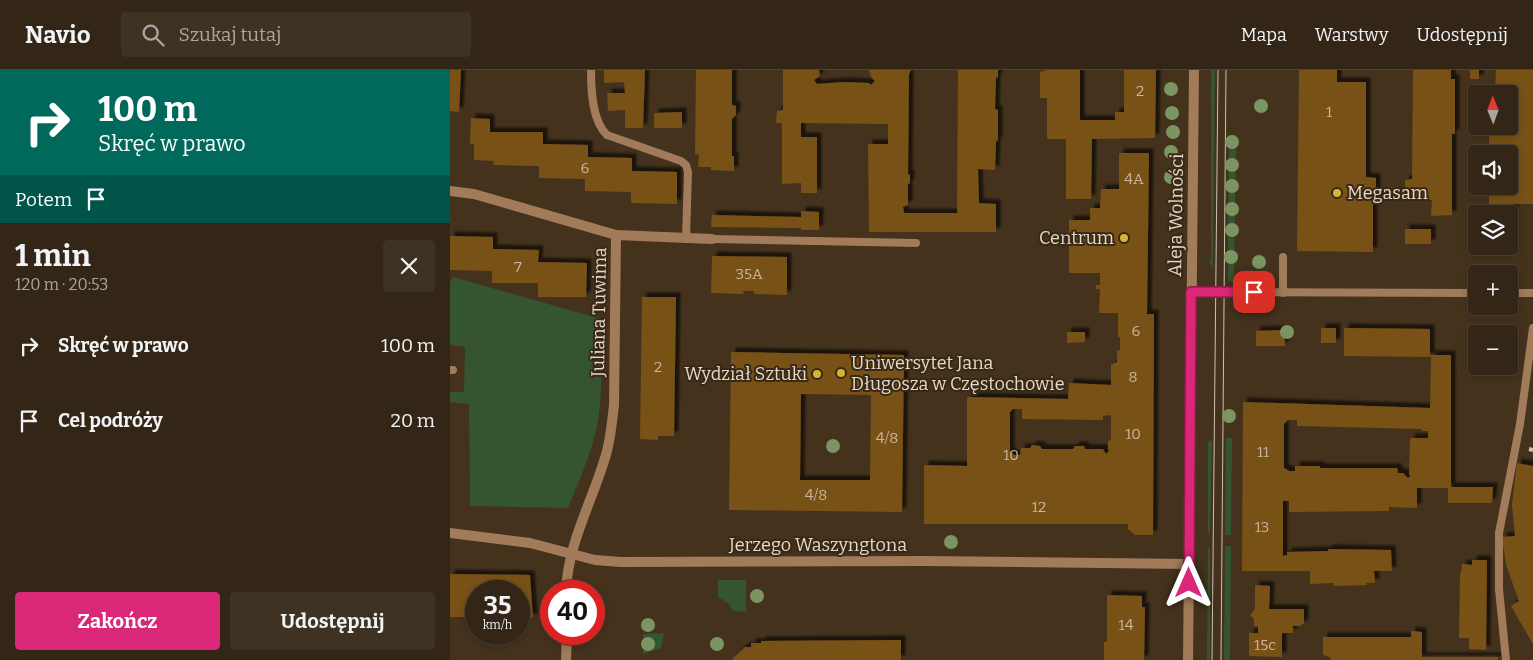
<!DOCTYPE html>
<html lang="pl">
<meta charset="utf-8">
<style>
:root{--surface:#332616;--page:#3e3223;--text:#f1f3f6;--muted:#a9a5a1;--line:#4e4335;--accent:#db2777}
body{margin:0;font-family:Bitter,serif;background:var(--page);color:var(--text);height:100vh;display:flex;flex-direction:column;font-size:19px;white-space:nowrap}
*{box-sizing:border-box;margin:0}
p{font-size:16px;color:var(--muted)}
.icon{flex:none;width:28px;height:28px;fill:none;stroke:currentColor;stroke-width:2;stroke-linecap:round;stroke-linejoin:round}
.map{position:relative;flex:1;overflow:hidden}
.side{display:flex;flex-direction:column;background:var(--surface);width:450px}
.side>*{flex:none}
.hud{background:#00695c;color:#fff;overflow:hidden}
.needle{width:32px;rotate:359deg}
.fabs{position:absolute;left:1018px;top:15px;display:grid;gap:10px}
.fabs a{display:grid;place-items:center;width:50px;height:50px;border-radius:5px;background:var(--surface);box-shadow:0 2px 8px #0003,0 0 0 1px var(--line);font-size:25px}
.speed{position:absolute;left:15px;top:510px;display:flex;gap:10px;font-size:25px;font-weight:700;text-align:center}
.speed>*{display:grid;place-content:center;width:65px;height:65px;border-radius:50%;background:var(--surface);box-shadow:0 2px 8px #0003,0 0 0 1px var(--line);line-height:1}
.speed small{font-size:12px;font-weight:400}
.speed .limit{border:8px solid #d22;background:#fff;color:#111}
.pin{position:absolute;display:grid;place-items:center;width:42px;height:42px;color:#fff;margin:-21px;border-radius:10px;box-shadow:0 2px 8px #0006}
.me{position:absolute;width:55px;margin:-28px;rotate:0deg;stroke-linejoin:round;filter:drop-shadow(0 0 4px #0008)}
.turn{display:flex;align-items:center;gap:18px;height:105px;padding:0 15px;font-size:22px}
.turn .icon{width:65px;height:65px;stroke-width:2.5}
.turn b{display:block;font-size:35px;line-height:42px}
.then{display:flex;align-items:center;height:48px;padding:0 15px;background:#0003;gap:10px;font-size:19px}
.round{display:grid;place-items:center;flex:none;width:52px;height:52px;border-radius:5px;background:var(--page)}
.overview{display:flex;align-items:center;justify-content:space-between;height:85px;padding:0 15px}
h1{font-size:30px;font-weight:700;line-height:38px}
.action{display:flex;gap:10px;margin-top:auto;padding:10px 15px}
.action a{flex:1;height:58px;border-radius:5px;background:var(--accent);color:#fff;font-size:20px;font-weight:700;line-height:58px;text-align:center}
.action a+a{background:var(--page);color:var(--text)}
ul{padding:0;list-style:none}
li{display:flex;align-items:center;gap:15px;height:75px;padding:0 15px}
li div{flex:1}
li b{display:block;font-size:19px}
li em{font-style:normal}
header{display:flex;align-items:center;gap:30px;box-sizing:border-box;height:70px;padding:0 25px;background:var(--surface);border-bottom:1px solid var(--line)}
header strong{font-size:24px}
nav{display:flex;gap:28px;margin-inline-start:auto;font-size:18px}
.search{width:350px;height:45px;background:var(--page);display:flex;align-items:center;gap:12px;box-sizing:border-box;padding:0 18px;border-radius:5px;color:var(--muted);font-size:19px}
main{display:flex;flex:1;min-height:0}
.map>svg:first-child{display:block}
</style>
<header>
<strong>Navio</strong>
<div class="search"><svg class="icon" aria-label="search" viewBox="0 0 24 24"><circle cx="10" cy="10" r="6"/><path d="M15 15l6 6"/></svg>Szukaj tutaj</div>
<nav><a>Mapa</a><a>Warstwy</a><a>Udostępnij</a></nav>
</header>
<main>
<section class="side">
<div class="hud">
<div class="turn"><svg class="icon" aria-label="right" viewBox="0 0 24 24"><path d="M7 20v-9h11M14 6l5 5-5 5"/></svg><div><b>100 m</b>Skręć w prawo</div></div>
<div class="then">Potem<svg class="icon" aria-label="arrive" viewBox="0 0 24 24"><path d="M6 21V4h12l-3 4 3 4H6"/></svg></div>
</div>
<div class="overview"><div><h1>1 min</h1><p>120 m · 20:53</p></div><a class="round"><svg class="icon" aria-label="close" viewBox="0 0 24 24"><path d="M6 6l12 12M18 6L6 18"/></svg></a></div>
<ul>
<li><svg class="icon" aria-label="right" viewBox="0 0 24 24"><path d="M7 20v-9h11M14 6l5 5-5 5"/></svg><div><b>Skręć w prawo</b></div><em>100 m</em></li>
<li><svg class="icon" aria-label="arrive" viewBox="0 0 24 24"><path d="M6 21V4h12l-3 4 3 4H6"/></svg><div><b>Cel podróży</b></div><em>20 m</em></li>
</ul>
<div class="action"><a>Zakończ</a><a>Udostępnij</a></div>
</section>
<div class="map">
<svg width="1083" height="590" viewBox="0 0 1083 590">
<defs>
<filter id="shadow"><feDropShadow dx="4.5" dy="-4.5" stdDeviation="1" flood-color="#0009"/></filter>
</defs>
<rect width="100%" height="100%" fill="#44321d"/>
<g fill="#355430">
<polygon points="761,0 765,0 763,199 759,191 761,189"/>
<polygon points="779,65 786,65 784,212 778,211"/>
<path d="M3 207 151 249C150 284 154 328 146 361 140 387 128 413 118 438L20 436 19 334 0 332V322H14L15 277 0 275V211Z"/>
<polygon points="776,368 782,368 781,465 775,465"/>
<polygon points="762,370 760,465 759,465 758,459 758,372"/>
<polygon points="775,476 781,476 780,590 774,590"/>
<polygon points="760,477 760,590 757,590 758,479"/>
<polygon points="268,510 296,510 296,542 283,541 278,533 268,527"/>
<polygon points="214,563 211,578 193,584 193,564"/>
</g>
<g fill="#785118" fill-rule="evenodd" filter="url(#shadow)">
<polygon points="0,0 11,0 9,42 0,41"/>
<polygon points="154,0 195,0 193,58 175,58 175,40 158,41 157,23 175,23 174,12 154,13"/>
<polygon points="246,0 282,0 282,35 286,36 286,45 282,49 282,86 284,86 284,101 261,100 261,97 248,97 249,84 245,85"/>
<polygon points="333,0 369,0 370,6 364,10 367,14 394,12 419,13 421,15 425,11 421,7 419,0 461,0 459,4 458,104 460,105 460,113 458,114 458,135 453,137 454,143 507,143 508,0 548,0 548,7 546,8 545,39 548,40 548,70 546,72 545,100 528,99 529,133 546,134 546,162 419,162 418,74 438,74 438,54 351,53 351,67 367,67 367,123 351,123 351,113 332,114 332,53 326,53 327,41 333,40"/>
<polygon points="630,0 630,50 665,50 665,42 674,42 674,0 706,0 705,68 642,69 641,129 616,129 616,69 597,69 597,28 590,28 590,2 597,0"/>
<polygon points="849,0 887,0 887,12 916,12 916,107 926,108 926,134 923,134 923,182 847,181"/>
<polygon points="963,0 1001,0 1001,9 1005,9 1005,64 1002,64 1002,145 981,146 982,130 955,130 955,110 962,109"/>
<rect x="1020" y="0" width="9" height="9"/>
<polygon points="1046,0 1083,0 1083,134 1064,134 1064,147 1059,147 1059,144 1039,144 1039,116 1059,116 1059,84 1039,84 1039,56 1059,56 1059,24 1045,24"/>
<polygon points="232,42 232,58 204,58 204,43"/>
<polygon points="21,48 40,49 40,62 93,62 93,74 138,75 138,87 182,88 182,101 227,102 227,134 181,133 181,122 135,121 135,109 89,108 89,96 43,95 44,91 24,90 24,74 20,74"/>
<path d="M669 83H699L697 244H704L703 465H685L678 459V454H474V395L517 396V327L618 329 619 313 661 315V295L667 292V280L670 281V267H668V243H649L650 219H646V215H650V203H619V150H640V138H650L651 119H669ZM563 339H572V349L653 350V346L661 345V369L658 372V379L659 381 656 384 653 379H635L634 376H625L623 379H592L590 376 582 375 580 378H571L570 385H564L560 381V342Z"/>
<polygon points="351,141 369,142 369,160 351,160 351,158 261,157 262,145 351,147"/>
<polygon points="1022,157 1026,157 1026,175 1023,175"/>
<rect x="955" y="159" width="26" height="15"/>
<polygon points="0,166 43,167 43,179 89,180 88,192 137,193 136,227 88,227 88,213 42,213 42,201 0,200"/>
<polygon points="262,186 337,187 337,225 304,224 304,221 293,221 294,224 261,223"/>
<polygon points="192,227 226,227 224,366 208,366 208,370 190,369"/>
<rect x="871" y="258" width="15" height="15"/>
<path d="M894 258 980 259V285H1001V417H1043L1042 433H998V418H967V438L939 437V441L839 442V431H833V486L837 485V482L878 481V479L941 480 942 501H924L925 513H916L917 515 884 516V513L860 514V501H792L793 332 980 338 981 287 894 286ZM838 350H847V356L972 359V361H978V368H961L960 370 959 405 961 406 958 408 953 403H948L947 398H870V396H845V401H839L834 398V354Z"/>
<polygon points="834,260 835,276 806,276 806,261"/>
<polygon points="617,262 635,262 635,272 617,273"/>
<path d="M281 282 454 285 452 442 279 440ZM351 324 421 325 420 410H350Z"/>
<polygon points="1067,393 1083,396 1083,574 1061,536 1069,531 1056,495 1052,467 1065,466 1062,434"/>
<polygon points="1022,490 1037,490 1036,580 1019,579 1019,568 1009,568 1010,503 1011,503 1012,494 1022,495"/>
<polygon points="0,504 80,505 83,548 69,548 69,521 26,521 26,547 0,547"/>
<polygon points="805,515 820,516 819,539 854,539 854,553 850,556 843,556 843,563 832,563 832,587 799,586 799,563 808,563 808,556 804,556 804,549 800,545 805,539"/>
<polygon points="657,525 692,526 692,537 695,537 694,590 654,590 654,572 657,572"/>
<polygon points="961,561 972,562 972,587 1048,587 1048,590 881,590 880,587 873,585 873,567 961,567"/>
<polygon points="451,570 451,590 283,590 283,588 295,577 301,577 301,573 311,573 311,571"/>
</g>
<g fill="none" stroke-linecap="round" stroke-linejoin="round">
<g stroke="#a17b5a" stroke-width="8">
<path d="M141 0C141 20 142 51 157 65L231 91 236 95 238 102 236 169"/>
<polyline points="262,169 466,173"/>
<polyline points="833,187 833,223"/>
<polyline points="741,222 1026,223"/>
<polyline points="1059,223 1083,223"/>
<polyline points="0,300 3,300"/>
<polyline points="1056,590 1049,519 1049,463 1070,354 1083,258"/>
</g>
<g stroke="#a17b5a" stroke-width="10">
<path d="M0 121 24 124 166 165 164 335C162 351 161 366 157 381 144 429 118 471 116 521"/>
<polyline points="166,165 262,169"/>
<polyline points="0,463 80,473 145,490 171,492 475,491 739,494"/>
<polyline points="116,590 117,564"/>
</g>
<polyline stroke="#a17b5a" stroke-width="10" points="738,590 744,0"/>
<g stroke="#cdc1b3" stroke-width="1">
<polyline points="762,590 768,0"/>
<polyline points="771,590 776,0"/>
</g>
<polyline stroke="#cdc1b3" stroke-width="4" stroke-dasharray="8 4" stroke-linecap="butt" points="1079,379 1083,380"/>
</g>
<g fill="#7a9462">
<circle cx="721" cy="19" r="7"/>
<circle cx="811" cy="36" r="7"/>
<circle cx="722" cy="43" r="7"/>
<circle cx="723" cy="62" r="7"/>
<circle cx="782" cy="72" r="7"/>
<circle cx="721" cy="82" r="7"/>
<circle cx="782" cy="95" r="7"/>
<circle cx="721" cy="107" r="7"/>
<circle cx="782" cy="116" r="7"/>
<circle cx="782" cy="139" r="7"/>
<circle cx="782" cy="160" r="7"/>
<circle cx="781" cy="187" r="7"/>
<circle cx="809" cy="192" r="7"/>
<circle cx="837" cy="262" r="7"/>
<circle cx="779" cy="346" r="7"/>
<circle cx="383" cy="376" r="7"/>
<circle cx="501" cy="472" r="7"/>
<circle cx="307" cy="526" r="7"/>
<circle cx="198" cy="555" r="7"/>
<circle cx="198" cy="574" r="7"/>
<circle cx="267" cy="574" r="7"/>
</g>
<g fill="none" stroke-linecap="round" stroke-linejoin="round">
<g stroke="#8e194d" stroke-width="12">
<polyline id="route" points="739,513 741,222 804,222"/>
</g>
<use href="#route" stroke="#db2777" stroke-width="9"/>
</g>
<g fill="#d5b534" stroke="#392813" stroke-width="2">
<circle cx="887" cy="123" r="5"/>
<circle cx="674" cy="168" r="5"/>
<circle cx="391" cy="303" r="5"/>
<circle cx="367" cy="304" r="5"/>
</g>
<g text-anchor="middle" dominant-baseline="central" stroke-width="4" stroke-linejoin="round" paint-order="stroke">
<g font-size="15" fill="#c8b69e">
<text x="690" y="21">2</text>
<text x="879" y="42">1</text>
<text x="135" y="98">6</text>
<text x="684" y="109">4A</text>
<text x="68" y="197">7</text>
<text x="299" y="204">35A</text>
<text x="686" y="261">6</text>
<text x="208" y="297">2</text>
<text x="683" y="307">8</text>
<text x="683" y="364">10</text>
<text x="437" y="368">4/8</text>
<text x="813" y="382">11</text>
<text x="561" y="385">10</text>
<text x="366" y="425">4/8</text>
<text x="589" y="437">12</text>
<text x="812" y="457">13</text>
<text x="676" y="555">14</text>
<text x="815" y="575">15c</text>
</g>
<g font-size="18" fill="#e3d8cb" stroke="#392813" text-anchor="start">
<text x="897" y="123">Megasam</text>
<text x="664" y="168" text-anchor="end">Centrum</text>
<text x="401" y="293">Uniwersytet Jana<tspan x="401" dy="21">Długosza w Częstochowie</tspan></text>
<text x="357" y="304" text-anchor="end">Wydział Sztuki</text>
</g>
<g font-size="18" fill="#e3d8cb" stroke="#392813">
<text transform="translate(726 145) rotate(-89)">Aleja Wolności</text>
<text transform="translate(149 242) rotate(-89)">Juliana Tuwima</text>
<text x="368" y="475">Jerzego Waszyngtona</text>
</g>
</g>
</svg>
<div class="fabs">
<a><svg class="needle" viewBox="-14 -14 28 28"><path d="M0-13l5 13h-10z" fill="#e53935"/><path d="M0 13l5-13h-10z" fill="#a9a5a1"/></svg></a>
<a><svg class="icon" aria-label="sound" viewBox="0 0 24 24"><path d="M4 9h4l5-4v14l-5-4H4zM17 9q2 3 0 6"/></svg></a>
<a><svg class="icon" aria-label="layers" viewBox="0 0 24 24"><path d="M12 4l9 5-9 5-9-5zM3 14l9 5 9-5"/></svg></a>
<a>+</a>
<a>−</a>
</div>
<div class="speed"><div>35<small>km/h</small></div><div class="limit">40</div></div>
<div class="pin" style="left:804px;top:222px;background:#d93025"><svg class="icon" aria-label="arrive" viewBox="0 0 24 24"><path d="M6 21V4h12l-3 4 3 4H6"/></svg></div>
<svg class="me" style="left:739px;top:513px" viewBox="-20 -20 40 40"><path d="M0-17L14 15 0 8-14 15z" fill="#db2777" stroke="#fff" stroke-width="4"/></svg>
</div>
</main>
